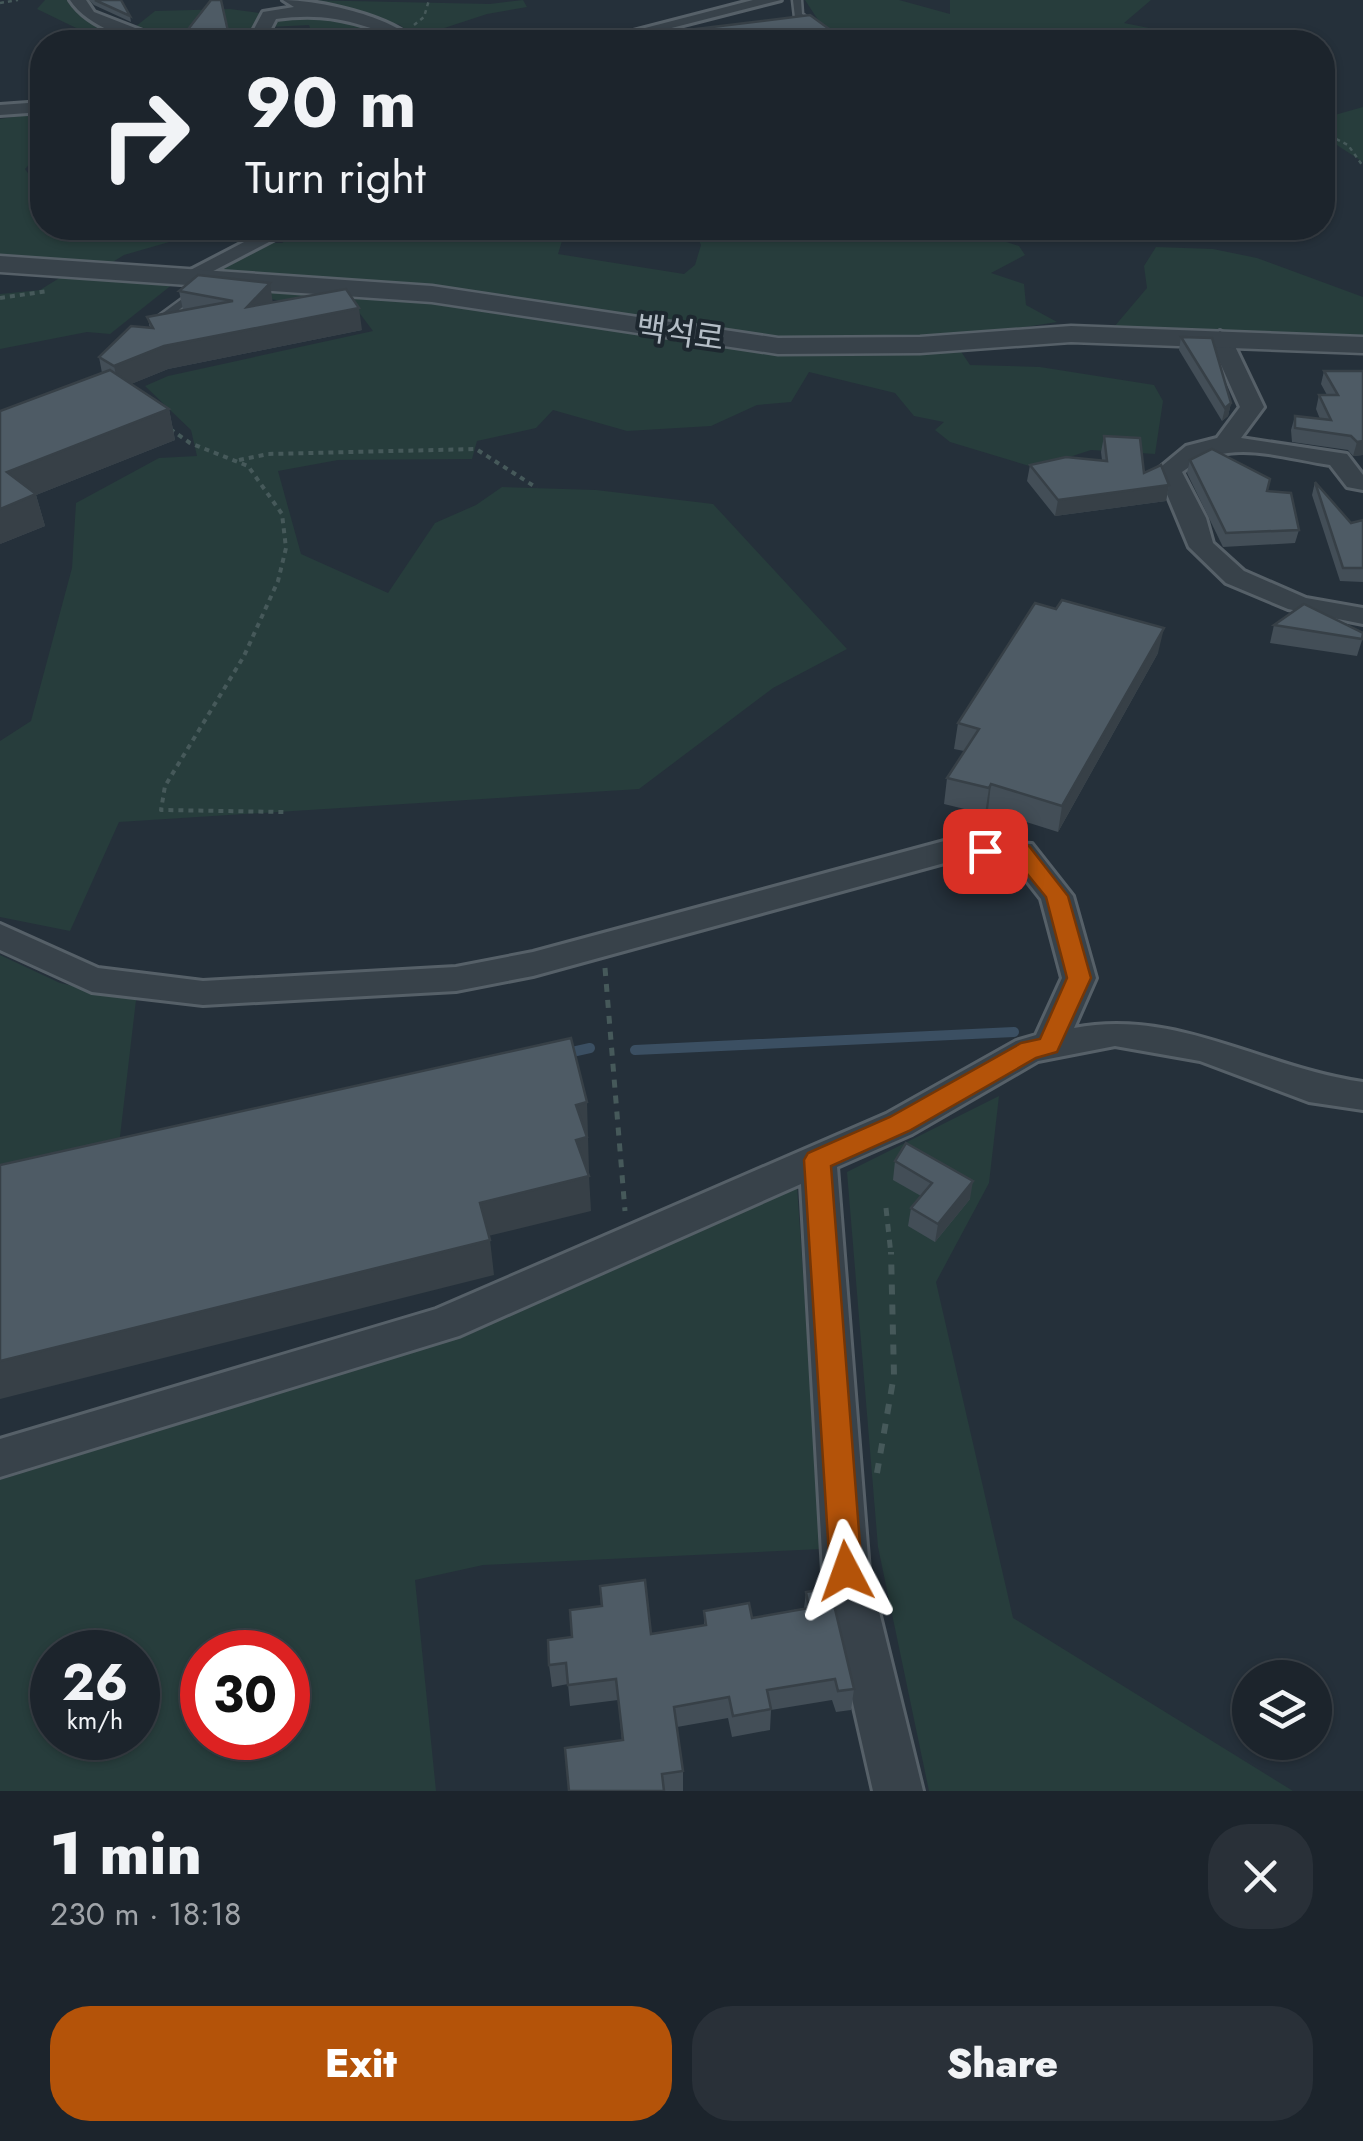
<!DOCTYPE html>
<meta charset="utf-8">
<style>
:root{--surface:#1c242c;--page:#293038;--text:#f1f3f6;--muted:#a0a4a9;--line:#3a4148;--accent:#b45309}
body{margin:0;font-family:Jost,"Noto Sans KR",sans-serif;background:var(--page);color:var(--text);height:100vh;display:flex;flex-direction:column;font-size:38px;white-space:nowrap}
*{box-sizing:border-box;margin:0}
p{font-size:32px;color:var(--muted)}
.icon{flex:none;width:55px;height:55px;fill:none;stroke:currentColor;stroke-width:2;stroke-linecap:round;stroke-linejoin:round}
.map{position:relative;height:1791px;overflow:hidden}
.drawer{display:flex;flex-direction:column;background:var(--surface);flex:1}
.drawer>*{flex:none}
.guide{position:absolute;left:30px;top:30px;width:1305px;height:210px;border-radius:40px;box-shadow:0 2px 8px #0004,0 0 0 2px var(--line);background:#1c242c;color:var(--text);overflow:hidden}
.controls{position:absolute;left:1232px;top:1660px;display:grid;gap:20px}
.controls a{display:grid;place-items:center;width:100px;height:100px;border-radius:50%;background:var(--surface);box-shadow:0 2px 8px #0004,0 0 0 2px var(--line);font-size:50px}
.speed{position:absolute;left:30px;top:1630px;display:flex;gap:20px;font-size:50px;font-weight:700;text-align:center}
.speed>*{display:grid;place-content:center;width:130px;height:130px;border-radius:50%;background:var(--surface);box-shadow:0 2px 8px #0004,0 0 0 2px var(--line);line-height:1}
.speed small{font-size:25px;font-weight:400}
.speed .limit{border:15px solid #d22;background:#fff;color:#111}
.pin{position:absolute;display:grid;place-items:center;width:85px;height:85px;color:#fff;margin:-42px;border-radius:20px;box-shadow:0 5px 15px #0006}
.me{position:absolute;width:110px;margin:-55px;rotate:356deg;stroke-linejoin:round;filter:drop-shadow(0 0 8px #0008)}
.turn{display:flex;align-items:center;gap:35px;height:210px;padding:0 50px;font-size:45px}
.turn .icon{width:130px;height:130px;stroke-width:2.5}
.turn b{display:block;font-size:70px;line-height:85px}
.round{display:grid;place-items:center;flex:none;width:105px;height:105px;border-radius:40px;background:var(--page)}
.overview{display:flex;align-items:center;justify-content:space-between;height:170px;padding:0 50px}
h1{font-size:60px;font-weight:800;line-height:75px}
.action{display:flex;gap:20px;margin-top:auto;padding:20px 50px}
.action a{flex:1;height:115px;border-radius:40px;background:var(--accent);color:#fff;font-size:40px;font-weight:800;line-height:115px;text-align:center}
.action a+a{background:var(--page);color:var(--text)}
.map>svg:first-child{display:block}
</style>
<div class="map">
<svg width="1363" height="1791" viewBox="0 0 1363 1791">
<rect width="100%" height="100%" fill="#25303a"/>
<g fill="#273d3c" fill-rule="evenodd">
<polygon points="45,0 68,0 91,19 155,42 105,42 37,9"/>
<polygon points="303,0 490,4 523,0 527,7 487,14 414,38 400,25"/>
<polygon points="805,0 899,0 950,14 950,0 1151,0 1124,23 1219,42 850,42 824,29"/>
<polygon points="230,9 266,14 254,39 176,42 135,27 155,11"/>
<polygon points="309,12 385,27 403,42 315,42 309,25 270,27 273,16"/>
<polygon points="1323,106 1331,116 1363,107 1363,162 1323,136"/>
<polygon points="39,113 42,151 25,169 32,179 42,178 42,228 101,228 109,236 126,228 279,228 245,244 197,234 124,255 111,263 0,258 0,119"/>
<polygon points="303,228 566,228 558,254 684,274 695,265 701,245 693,228 964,228 1019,246 1025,255 991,273 1024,284 1026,305 1057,322 993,332 870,339 775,338 647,317 611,317 483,294 214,272 272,243 282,243"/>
<polygon points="1156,247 1213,249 1257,258 1363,297 1363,337 1114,327 1147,288 1144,266"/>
<polygon points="61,277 178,280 110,334 87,332 0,349 0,294 40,290"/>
<polygon points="257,286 452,303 691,343 782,350 958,347 970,365 1040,367 1154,385 1163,401 1155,454 1091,450 1036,468 950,442 935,430 944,422 914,416 895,393 809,372 791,402 757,405 711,426 627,431 553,410 536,428 477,441 472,459 338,460 278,471 301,554 388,593 435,523 476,505 502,487 596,490 713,504 847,649 773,688 639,789 119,822 70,931 0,917 0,741 31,721 72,568 76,503 159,458 197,456 191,430 145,386 168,376 373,331 352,303 299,306 256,295"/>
<polygon points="0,955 60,983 136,1000 119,1145 0,1175"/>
<polygon points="999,1096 989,1183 936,1282 1013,1618 1293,1791 929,1791 878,1547 847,1172"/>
<path d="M797 1186 822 1549 483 1565 415 1580 436 1791H0V1480L346 1371ZM52 1652H138V1738H52ZM202 1652H288V1738H202Z"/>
</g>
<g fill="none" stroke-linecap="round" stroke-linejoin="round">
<g stroke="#3b4f62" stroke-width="10">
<polyline points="635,1050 1014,1032"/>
<polyline points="563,1054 590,1048"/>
</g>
<g stroke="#566068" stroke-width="5">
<g id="service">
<polygon points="793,0 801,0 802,14 841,42 834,42 795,17"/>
<polygon points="197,288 200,289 200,293 160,325 152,325 152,321"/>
</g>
</g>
<g stroke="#566068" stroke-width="6">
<g id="minor">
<path d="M70 0H86L94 12 171 42C137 44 89 29 70 0Z"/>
<path d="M283 0C318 0 392 16 416 42 396 43 383 31 364 26 333 16 307 15 276 19L264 42H247L263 12 294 7Z"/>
<polygon points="753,0 781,0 617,42 591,42"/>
<polygon points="42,102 42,112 0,115 0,105"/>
<polygon points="271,228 296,228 196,280 182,280 179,276"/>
<path d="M1220 331 1231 338 1264 407 1241 438 1347 454 1363 475V490L1347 487 1330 465C1276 457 1229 437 1182 472L1206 518 1213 543 1244 571 1306 598 1363 608V624L1288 609 1226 583 1189 547 1157 470 1186 446 1217 438 1240 407 1209 338Z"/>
<path d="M948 840 1032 844 1073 896 1096 978 1074 1028C1177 1008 1263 1068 1363 1082V1110L1309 1102 1200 1061 1115 1046 1038 1061 912 1134 837 1167 869 1571 923 1791H873L823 1571 801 1184 459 1336 0 1477V1439L436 1309 886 1114 1016 1041 1036 1035 1062 978 1041 899 1012 862H948L533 976 456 991 203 1005 92 992 0 950V924L98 968 203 981 456 967 533 952Z"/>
</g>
</g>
<g stroke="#566068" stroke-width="5">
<polygon id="tertiary" points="0,256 432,286 778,338 920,337 1071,326 1363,337 1363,353 1071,342 920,353 778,354 432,302 0,272"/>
</g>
<g stroke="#46595a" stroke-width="2.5" stroke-dasharray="4 4" stroke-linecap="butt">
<polyline points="0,3 18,0"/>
<polyline points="414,25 424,17 429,0"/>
<polyline points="1322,132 1348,145 1363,166"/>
</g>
<g stroke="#46595a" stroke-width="4" stroke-dasharray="5 5" stroke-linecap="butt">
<polyline points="0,298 48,291"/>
<polyline points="170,429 190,443 248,466 282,514 286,548 278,581 244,656 165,786 161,810 284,812"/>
<polyline points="239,460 268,454 476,449 537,488"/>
</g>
<g stroke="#46595a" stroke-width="5" stroke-dasharray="8 8" stroke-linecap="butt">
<polyline points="605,968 625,1211"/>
<polyline points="886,1208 891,1255"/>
</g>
<polyline stroke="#46595a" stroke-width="6" stroke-dasharray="10 10" stroke-linecap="butt" points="877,1473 894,1375 891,1252"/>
<use href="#service" fill="#38424a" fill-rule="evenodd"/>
<use href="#minor" fill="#38424a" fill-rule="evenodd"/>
<use href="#tertiary" fill="#38424a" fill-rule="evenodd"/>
</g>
<g fill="#434e57">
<polygon points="89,0 121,0 130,16 131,22 94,5"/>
<polygon points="688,30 847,42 688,42"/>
<polygon points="179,291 273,303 362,330 168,369 131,384 169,409 175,440 36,495 45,526 0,544 102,373 99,357 150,327 147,317 183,310"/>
<polygon points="1181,337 1231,403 1228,416 1222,421 1179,350"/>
<polygon points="1324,371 1363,371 1363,455 1353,456 1348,450 1292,442 1291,430 1295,416 1320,419 1316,409 1319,395 1327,395 1321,384"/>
<polygon points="1104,436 1144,473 1169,485 1166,501 1055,516 1027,481 1030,465 1102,460 1101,452"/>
<polygon points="1190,460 1267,491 1299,530 1295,543 1223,547 1187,473"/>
<polygon points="1315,482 1351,523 1363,520 1363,582 1340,581 1312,495"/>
<polygon points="1274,625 1363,637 1357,656 1270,643"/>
<polygon points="1158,653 1058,832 988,810 985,814 944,804 947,778 964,751 954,749 958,723"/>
<polygon points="895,1161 970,1199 935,1242 908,1226 911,1208 921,1196 893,1180"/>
<polygon points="600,1586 651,1634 704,1625 704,1611 752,1618 804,1608 806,1592 854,1689 851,1710 836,1712 832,1700 771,1710 770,1730 732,1737 728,1718 677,1727 683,1771 683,1791 569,1791 622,1741 618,1700 570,1706 568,1684 552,1687 549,1665 601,1606"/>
</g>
<g fill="#374047">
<polygon points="270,283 273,304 359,308 362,330 168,369 119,389 114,366 247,307"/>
<polygon points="1231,403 1228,416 1222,421 1225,408"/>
<polygon points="169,409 175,440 36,495 45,526 0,544 0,509 7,472"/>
<polygon points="1363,441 1363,455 1353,456 1357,442"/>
<polygon points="1169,485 1166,501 1055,516 1058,500"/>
<polygon points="1164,628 1158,653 1058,832 1062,806"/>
<polygon points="991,784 988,810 985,814 989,788"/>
<polygon points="587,1102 589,1172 578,1175 576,1105"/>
<polygon points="589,1176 591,1211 484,1237 480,1203"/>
<polygon points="973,1181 970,1199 935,1242 938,1224"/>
<polygon points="490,1240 494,1275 0,1399 0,1361"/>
</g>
<g fill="#4e5b65" stroke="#374047" stroke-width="2.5">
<polygon points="95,0 121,0 130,16"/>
<polygon points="211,0 221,0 228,31 315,40 316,42 178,42"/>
<polygon points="810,15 847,42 700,42 688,30"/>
<polygon points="198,275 270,283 247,307 346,289 359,308 164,346 114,366 99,357 131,326 153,328 147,317 233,301 179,291"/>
<polygon points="1181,337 1212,338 1231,403 1225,408"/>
<polygon points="110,370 169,409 7,472 36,494 0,509 0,411"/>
<polygon points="1324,371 1363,371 1363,441 1357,442 1351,436 1295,428 1295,416 1331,420 1319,395 1338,395"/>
<polygon points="1104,436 1140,438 1144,473 1161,465 1169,485 1058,500 1030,465 1066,457 1107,461"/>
<polygon points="1212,449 1270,479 1267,491 1291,493 1299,530 1226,533 1190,460"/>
<polygon points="1315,482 1351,523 1363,520 1363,568 1343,568"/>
<polygon points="1062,600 1164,628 1062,806 991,784 989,788 947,778 979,729 958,723 1035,603 1056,609"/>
<polygon points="1304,604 1363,633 1362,639 1274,625"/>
<polygon points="571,1038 587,1102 576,1105 587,1137 576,1140 589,1176 480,1203 490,1240 0,1361 0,1165"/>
<polygon points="906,1143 973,1181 938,1224 911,1208 932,1183 895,1161"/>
<polygon points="645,1580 651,1634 706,1625 704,1611 749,1603 752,1618 809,1608 806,1592 830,1588 854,1689 838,1691 835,1679 767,1690 771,1709 733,1716 729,1697 674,1707 683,1771 662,1774 664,1791 569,1791 565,1748 623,1740 616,1679 568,1685 566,1663 549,1665 548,1640 572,1637 570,1610 602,1606 600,1586"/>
</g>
<polygon fill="#b45309" stroke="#753606" stroke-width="2.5" points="985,844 1029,846 1068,896 1091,978 1057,1052 1036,1058 909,1131 831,1166 862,1571 857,1582 846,1586 835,1582 830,1571 804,1160 808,1153 890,1117 1021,1043 1040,1039 1067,978 1046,897 1015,859 977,856 977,846"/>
<g text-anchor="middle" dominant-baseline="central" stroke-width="8" stroke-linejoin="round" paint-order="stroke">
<g font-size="32" fill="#b4bdc6" stroke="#1d272f">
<text transform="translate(680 333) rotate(8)">백석로</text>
</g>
</g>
</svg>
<div class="controls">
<a><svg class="icon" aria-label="layers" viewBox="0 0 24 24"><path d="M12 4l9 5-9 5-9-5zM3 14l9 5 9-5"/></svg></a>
</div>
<div class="speed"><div>26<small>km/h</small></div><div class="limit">30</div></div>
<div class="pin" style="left:985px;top:851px;background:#d93025"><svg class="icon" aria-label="arrive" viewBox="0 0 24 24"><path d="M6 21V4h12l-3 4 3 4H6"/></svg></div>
<svg class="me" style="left:846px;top:1571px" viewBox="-20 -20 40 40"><path d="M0-17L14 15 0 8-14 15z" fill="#b45309" stroke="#fff" stroke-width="4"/></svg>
<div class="guide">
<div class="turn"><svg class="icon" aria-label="right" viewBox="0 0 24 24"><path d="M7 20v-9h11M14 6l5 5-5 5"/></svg><div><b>90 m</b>Turn right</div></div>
</div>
</div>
<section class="drawer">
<div class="overview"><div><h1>1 min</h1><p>230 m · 18:18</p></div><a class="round"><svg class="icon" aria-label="close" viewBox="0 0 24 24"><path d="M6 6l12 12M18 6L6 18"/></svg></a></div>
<div class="action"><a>Exit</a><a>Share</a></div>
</section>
